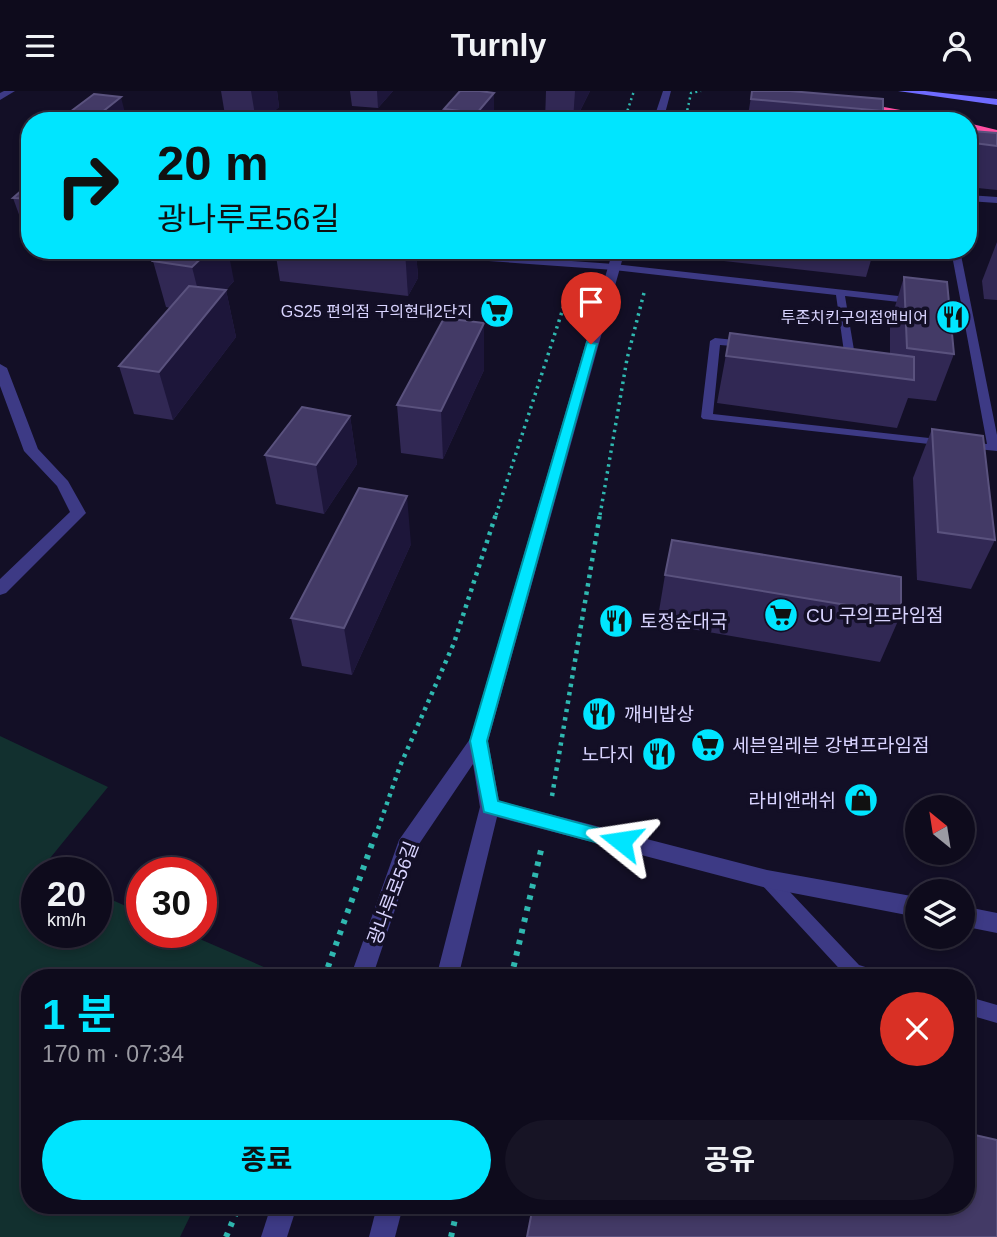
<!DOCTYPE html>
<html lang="ko">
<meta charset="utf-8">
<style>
:root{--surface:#0e0b1c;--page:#171425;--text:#f1f3f6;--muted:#9b9ba3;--line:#2e2b3b;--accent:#00e5ff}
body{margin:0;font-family:Arial,"Noto Sans KR",sans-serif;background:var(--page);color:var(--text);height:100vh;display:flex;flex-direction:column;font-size:26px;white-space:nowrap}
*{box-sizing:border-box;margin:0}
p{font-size:23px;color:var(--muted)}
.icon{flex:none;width:38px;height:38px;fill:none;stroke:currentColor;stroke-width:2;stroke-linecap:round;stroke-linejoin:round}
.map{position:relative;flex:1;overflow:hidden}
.sheet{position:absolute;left:21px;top:878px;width:954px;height:245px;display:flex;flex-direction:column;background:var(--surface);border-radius:28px;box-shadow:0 4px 10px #0003,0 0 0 2px var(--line)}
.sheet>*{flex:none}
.banner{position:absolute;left:21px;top:21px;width:956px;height:147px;border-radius:28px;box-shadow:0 4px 10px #0003,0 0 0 2px var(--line);background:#00e5ff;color:#111;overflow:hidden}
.needle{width:46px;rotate:330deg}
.tools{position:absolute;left:905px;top:704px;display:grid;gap:14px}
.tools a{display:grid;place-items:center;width:70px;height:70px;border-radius:50%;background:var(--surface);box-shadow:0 4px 10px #0003,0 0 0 2px var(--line);font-size:35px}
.speed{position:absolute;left:21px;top:766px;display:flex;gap:14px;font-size:35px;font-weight:700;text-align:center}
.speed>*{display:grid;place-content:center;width:91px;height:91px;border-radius:50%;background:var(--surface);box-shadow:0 4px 10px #0003,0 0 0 2px var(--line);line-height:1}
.speed small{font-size:18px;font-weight:400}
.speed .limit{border:10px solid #d22;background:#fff;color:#111}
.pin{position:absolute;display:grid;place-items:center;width:60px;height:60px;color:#fff;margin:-72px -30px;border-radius:50% 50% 50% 0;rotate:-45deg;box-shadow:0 0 7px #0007}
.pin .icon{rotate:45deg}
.me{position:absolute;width:77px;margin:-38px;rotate:285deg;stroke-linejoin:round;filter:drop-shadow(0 0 5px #0008)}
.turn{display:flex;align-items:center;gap:24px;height:147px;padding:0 21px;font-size:32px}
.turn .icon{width:91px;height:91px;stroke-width:2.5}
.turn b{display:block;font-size:49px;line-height:60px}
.round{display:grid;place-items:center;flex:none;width:74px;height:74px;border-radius:37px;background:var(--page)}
.head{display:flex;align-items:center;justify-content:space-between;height:119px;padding:0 21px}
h1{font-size:42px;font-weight:700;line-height:52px;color:var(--accent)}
.button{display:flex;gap:14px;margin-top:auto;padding:14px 21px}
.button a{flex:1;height:80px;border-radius:42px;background:var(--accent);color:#111;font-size:28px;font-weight:700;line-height:80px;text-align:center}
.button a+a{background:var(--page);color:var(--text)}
header{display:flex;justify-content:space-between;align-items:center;height:91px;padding:0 21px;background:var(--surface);font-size:32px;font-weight:700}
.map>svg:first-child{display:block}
</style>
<header><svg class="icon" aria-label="menu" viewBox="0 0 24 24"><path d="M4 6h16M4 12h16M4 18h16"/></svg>Turnly<svg class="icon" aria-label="person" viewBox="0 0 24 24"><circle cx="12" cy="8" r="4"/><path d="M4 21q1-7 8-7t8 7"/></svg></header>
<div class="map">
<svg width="997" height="1146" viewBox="0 0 997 1146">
<rect width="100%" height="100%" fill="#130f26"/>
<polygon fill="#12302f" points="0,645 108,696 42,777 52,782 37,782 37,842 96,842 96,802 142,822 142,842 186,842 289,887 30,887 30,1115 195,1115 180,1146 0,1146"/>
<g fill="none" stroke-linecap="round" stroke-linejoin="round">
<g stroke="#2fb8b0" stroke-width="2.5" stroke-dasharray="2 3.5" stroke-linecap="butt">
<polyline points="624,30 634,0"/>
<polyline points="685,30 691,2 701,0"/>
</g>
<g stroke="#2fb8b0" stroke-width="3.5" stroke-dasharray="2.5 4.5" stroke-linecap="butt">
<polyline points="496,424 571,193"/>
<polyline points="600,424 627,268 645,198"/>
</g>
<g stroke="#2fb8b0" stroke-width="4.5" stroke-dasharray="3.5 5" stroke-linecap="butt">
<polyline points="552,705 600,423"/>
<polyline points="378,738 400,675 454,552 496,423"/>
</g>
<g stroke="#2fb8b0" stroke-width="6" stroke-dasharray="4.5 7" stroke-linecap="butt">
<polyline points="324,887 378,736"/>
<polyline points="511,887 542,755"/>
<polyline points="226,1146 239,1115"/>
<polyline points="451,1146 458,1115"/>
</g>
<g fill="#3d3a85" fill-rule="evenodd">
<polygon points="536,20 543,22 541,30 533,30"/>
<polygon points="968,104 997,106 997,112 968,110"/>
<polygon points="372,159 418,159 614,173 961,212 951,159 960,159 997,344 997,360 967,357 961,354 967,351 987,353 962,218 845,205 855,265 850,268 833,263 838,260 844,261 836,204 614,179 376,162"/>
<polygon points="715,247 745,250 750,253 745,256 720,254 713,323 947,349 953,352 947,355 703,328 701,326 710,250"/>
<polygon points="767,781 773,783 859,874 881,881 884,887 848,887 761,793 759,788 761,783"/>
<polygon points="966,905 997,914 997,932 966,923"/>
</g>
<g fill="#3d3a85" fill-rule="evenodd">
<polygon points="4,0 15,0 0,9 0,2"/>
<polygon points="663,0 671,0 663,30 653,30"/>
<polygon points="613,159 625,159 488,650 499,710 767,779 917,806 917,826 767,797 497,726 458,887 436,887 480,716 473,673 415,759 372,887 350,887 399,749 470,648"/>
<polygon points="0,273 7,277 38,358 68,390 86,422 6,502 0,504 0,488 70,421 57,395 24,360 0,295"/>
<polygon points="962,815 997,822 997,842 962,835"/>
<polygon points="271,1115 297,1115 287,1146 261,1146"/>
<polygon points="377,1115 403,1115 395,1146 369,1146"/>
</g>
<polygon fill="#6f6bff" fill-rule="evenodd" points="898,0 925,0 997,8 997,14"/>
<g fill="#ff4fa3" fill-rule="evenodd">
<polygon points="856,11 945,27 950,30 925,30 852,16 851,14"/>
<polygon points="968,32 997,39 997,46 968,38"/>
</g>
</g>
<g fill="#312854">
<polygon points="221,0 277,0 279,16 263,30 226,30"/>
<polygon points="350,0 393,0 378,17 352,15"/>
<polygon points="546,0 590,0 575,30 545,30"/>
<polygon points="752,0 883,20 880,30 747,30"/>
<polygon points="494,2 494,30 444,30 444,18"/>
<polygon points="972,40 997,42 997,99 968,96 968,54"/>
<polygon points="30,92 30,151 29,151 13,107"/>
<polygon points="997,151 997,209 984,208 982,190"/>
<polygon points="100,159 151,159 146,164"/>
<polygon points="165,159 234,190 226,199 236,246 173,329 134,323 119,275 170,217 166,216 153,170"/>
<polygon points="275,159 416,159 418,187 408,205 280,190"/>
<polygon points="716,159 874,159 866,186 715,169"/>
<polygon points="904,186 954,263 936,310 908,307 897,337 717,312 730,242 890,263 890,232"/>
<polygon points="484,232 484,279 443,368 401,362 397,314"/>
<polygon points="350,325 357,373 324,423 276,413 265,364"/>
<polygon points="932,338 995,449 971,498 917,489 913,387"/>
<polygon points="411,453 352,584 302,575 291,527"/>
<polygon points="665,484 901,523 880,571 657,532"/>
</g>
<g fill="#1d163a">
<polygon points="251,0 277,0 279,16 263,30 256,30"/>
<polygon points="377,0 393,0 378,17"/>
<polygon points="575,0 590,0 575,30 573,30"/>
<polygon points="494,2 494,30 477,30 477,22"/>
<polygon points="121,6 127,30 91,30"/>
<polygon points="145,159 151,159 146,164"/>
<polygon points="210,159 228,159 234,190 204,223 192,176"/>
<polygon points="405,159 416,159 418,187 408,205"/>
<polygon points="226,199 236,246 173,329 159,281"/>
<polygon points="484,232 484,279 443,368 441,320"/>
<polygon points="350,325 357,373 324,423 316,374"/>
<polygon points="407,405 411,453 352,584 344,537"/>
</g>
<g fill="#433a66" stroke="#5a527e" stroke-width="2">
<polygon points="460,0 480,0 494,2 477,22 444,18"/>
<polygon points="752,0 790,0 883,8 883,20 751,8"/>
<polygon points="94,3 121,6 91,30 58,30"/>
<polygon points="307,25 337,29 336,30 303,30"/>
<polygon points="972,40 997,42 997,55 974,52"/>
<polygon points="30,92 30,108 13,107"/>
<polygon points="165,159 210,159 192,176 153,170"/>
<polygon points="904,186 947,191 954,263 907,257"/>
<polygon points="189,195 226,199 159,281 119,275"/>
<polygon points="444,227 484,232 441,320 397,314"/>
<polygon points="730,242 914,266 914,289 726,265"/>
<polygon points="302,316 350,325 316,374 265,364"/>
<polygon points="932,338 983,345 995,449 938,441"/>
<polygon points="359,397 407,405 344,537 291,527"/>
<polygon points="672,449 901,486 901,523 665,484"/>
<polygon points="966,1042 997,1049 997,1146 527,1146 533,1115 966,1115"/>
</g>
<polygon fill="#00e5ff" stroke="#0095a6" stroke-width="2" points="587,251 597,253 487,650 498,710 627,745 630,750 627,756 621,758 484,721 470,650"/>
<defs>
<g id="supermarket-disc" transform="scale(1.75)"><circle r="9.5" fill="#00e5ff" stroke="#130f26"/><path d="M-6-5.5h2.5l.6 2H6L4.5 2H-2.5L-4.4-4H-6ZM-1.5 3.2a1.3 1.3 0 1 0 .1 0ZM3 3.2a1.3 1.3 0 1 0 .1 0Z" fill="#111"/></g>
<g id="restaurant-disc" transform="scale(1.75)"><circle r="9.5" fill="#00e5ff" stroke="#130f26"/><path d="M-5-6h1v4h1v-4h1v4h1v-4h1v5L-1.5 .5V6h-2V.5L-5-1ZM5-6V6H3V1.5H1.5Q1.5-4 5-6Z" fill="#111"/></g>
<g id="shop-disc" transform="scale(1.75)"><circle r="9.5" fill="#00e5ff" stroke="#130f26"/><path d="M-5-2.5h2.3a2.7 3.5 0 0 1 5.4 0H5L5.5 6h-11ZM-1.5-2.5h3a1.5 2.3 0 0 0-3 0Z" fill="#111"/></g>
</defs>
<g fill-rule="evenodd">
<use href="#supermarket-disc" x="497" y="220"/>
<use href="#restaurant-disc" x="953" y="226"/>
<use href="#supermarket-disc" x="781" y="524"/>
<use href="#restaurant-disc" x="616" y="530"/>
<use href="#restaurant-disc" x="599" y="623"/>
<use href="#supermarket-disc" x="708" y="654"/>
<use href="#restaurant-disc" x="659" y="663"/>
<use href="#shop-disc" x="861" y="709"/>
</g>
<g text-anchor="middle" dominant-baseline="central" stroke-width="7" stroke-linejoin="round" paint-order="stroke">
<g font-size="16" fill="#d9d4ff" stroke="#130f26" text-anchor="end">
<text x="472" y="220">GS25 편의점 구의현대2단지</text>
<text x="928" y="226">투존치킨구의점앤비어</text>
</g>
<g font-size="19" fill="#d9d4ff" stroke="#130f26" text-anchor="start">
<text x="806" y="524">CU 구의프라임점</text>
<text x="640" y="530">토정순대국</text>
<text x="624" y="623">깨비밥상</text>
<text x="732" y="654">세븐일레븐 강변프라임점</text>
<text x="634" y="663" text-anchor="end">노다지</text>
<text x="836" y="709" text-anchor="end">라비앤래쉬</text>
</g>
<g font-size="19" fill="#d9d4ff" stroke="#130f26">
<text transform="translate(393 802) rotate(-69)">광나루로56길</text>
</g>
</g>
</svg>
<div class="tools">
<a><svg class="needle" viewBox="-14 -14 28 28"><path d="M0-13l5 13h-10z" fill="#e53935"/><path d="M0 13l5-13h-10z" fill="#9b9ba3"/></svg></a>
<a><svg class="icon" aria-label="layers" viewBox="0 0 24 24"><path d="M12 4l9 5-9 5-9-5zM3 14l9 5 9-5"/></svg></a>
</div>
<div class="speed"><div>20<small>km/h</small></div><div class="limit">30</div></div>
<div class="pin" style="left:591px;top:253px;background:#d93025"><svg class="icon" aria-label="arrive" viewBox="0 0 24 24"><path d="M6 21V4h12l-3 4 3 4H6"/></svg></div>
<svg class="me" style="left:621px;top:750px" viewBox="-20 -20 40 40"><path d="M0-17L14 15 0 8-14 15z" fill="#00e5ff" stroke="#fff" stroke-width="4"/></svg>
<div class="banner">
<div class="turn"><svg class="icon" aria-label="right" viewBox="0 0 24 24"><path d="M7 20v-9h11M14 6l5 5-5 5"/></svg><div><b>20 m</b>광나루로56길</div></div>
</div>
<section class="sheet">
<div class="head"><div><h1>1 분</h1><p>170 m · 07:34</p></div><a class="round" style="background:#d93025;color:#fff"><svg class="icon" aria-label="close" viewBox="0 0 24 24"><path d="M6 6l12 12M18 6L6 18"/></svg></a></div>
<div class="button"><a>종료</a><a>공유</a></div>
</section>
</div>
